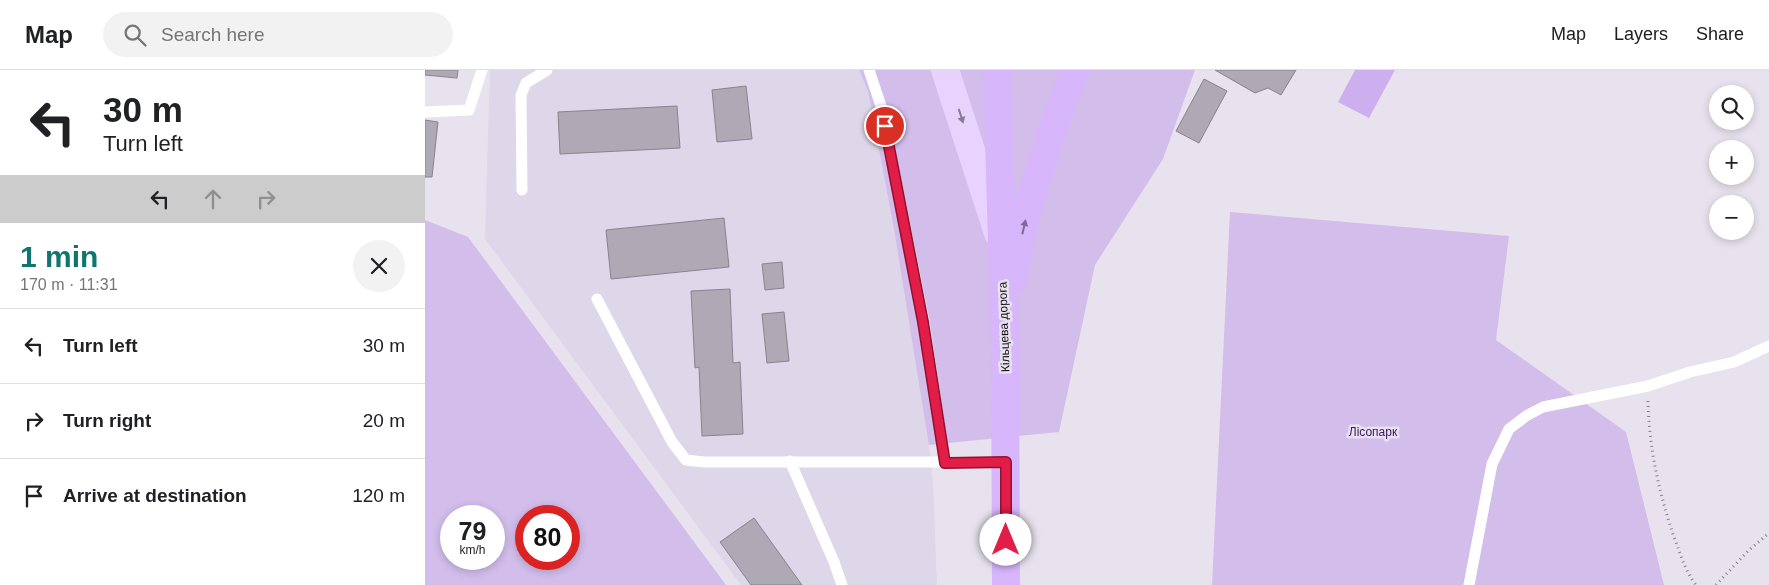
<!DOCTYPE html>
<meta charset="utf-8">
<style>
:root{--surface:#fff;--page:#f2f2f2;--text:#202124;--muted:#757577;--line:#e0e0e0;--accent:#0f766e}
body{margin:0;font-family:Arial,sans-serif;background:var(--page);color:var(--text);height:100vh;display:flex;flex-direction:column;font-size:19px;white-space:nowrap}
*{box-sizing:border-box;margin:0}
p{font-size:16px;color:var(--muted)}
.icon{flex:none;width:28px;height:28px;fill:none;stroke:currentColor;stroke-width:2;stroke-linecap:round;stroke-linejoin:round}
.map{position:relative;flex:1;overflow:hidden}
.details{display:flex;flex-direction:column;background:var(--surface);width:425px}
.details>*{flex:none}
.top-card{background:#fff;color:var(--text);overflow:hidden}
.fabs{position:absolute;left:1284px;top:15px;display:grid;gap:10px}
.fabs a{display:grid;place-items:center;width:45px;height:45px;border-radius:50%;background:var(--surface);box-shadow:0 2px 8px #0003;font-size:25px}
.speed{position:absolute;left:15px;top:435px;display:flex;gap:10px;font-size:25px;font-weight:700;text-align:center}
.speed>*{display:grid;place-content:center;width:65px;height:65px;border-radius:50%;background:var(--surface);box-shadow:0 2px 8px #0003;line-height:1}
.speed small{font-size:12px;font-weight:400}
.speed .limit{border:8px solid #d22;background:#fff;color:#111}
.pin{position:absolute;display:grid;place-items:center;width:42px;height:42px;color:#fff;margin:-21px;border:2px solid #fff;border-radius:50%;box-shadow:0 1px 5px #0007}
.me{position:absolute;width:55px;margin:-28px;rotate:0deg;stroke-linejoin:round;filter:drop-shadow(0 0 4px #0008)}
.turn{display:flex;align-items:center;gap:18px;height:105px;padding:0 20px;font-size:22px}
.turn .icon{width:65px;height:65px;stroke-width:2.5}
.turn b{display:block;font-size:35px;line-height:42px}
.lanes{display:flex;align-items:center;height:48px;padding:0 20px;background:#0003;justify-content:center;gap:25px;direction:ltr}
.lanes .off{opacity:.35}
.round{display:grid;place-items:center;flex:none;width:52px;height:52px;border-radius:26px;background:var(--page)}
.head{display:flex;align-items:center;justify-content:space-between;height:85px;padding:0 20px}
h1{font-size:30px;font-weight:700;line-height:38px;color:var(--accent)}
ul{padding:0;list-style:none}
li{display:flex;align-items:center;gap:15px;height:75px;padding:0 20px;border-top:1px solid var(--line)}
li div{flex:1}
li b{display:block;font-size:19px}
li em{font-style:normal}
header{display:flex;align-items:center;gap:30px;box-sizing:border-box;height:70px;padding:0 25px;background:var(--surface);border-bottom:1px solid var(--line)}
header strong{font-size:24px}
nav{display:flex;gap:28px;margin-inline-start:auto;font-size:18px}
.search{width:350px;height:45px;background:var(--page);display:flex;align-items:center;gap:12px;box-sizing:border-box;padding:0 18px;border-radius:28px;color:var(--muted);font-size:19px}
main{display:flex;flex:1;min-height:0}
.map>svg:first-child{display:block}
</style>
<header>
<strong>Map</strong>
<div class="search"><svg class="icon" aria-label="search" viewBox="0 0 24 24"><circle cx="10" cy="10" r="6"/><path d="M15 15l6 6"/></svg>Search here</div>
<nav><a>Map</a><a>Layers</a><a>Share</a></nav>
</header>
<main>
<section class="details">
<div class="top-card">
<div class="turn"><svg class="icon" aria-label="left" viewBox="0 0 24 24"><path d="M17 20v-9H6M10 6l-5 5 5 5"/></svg><div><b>30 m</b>Turn left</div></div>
<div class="lanes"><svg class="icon" aria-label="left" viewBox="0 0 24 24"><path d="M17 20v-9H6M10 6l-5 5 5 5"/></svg><svg class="icon off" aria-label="ahead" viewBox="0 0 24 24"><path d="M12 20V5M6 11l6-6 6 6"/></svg><svg class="icon off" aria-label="right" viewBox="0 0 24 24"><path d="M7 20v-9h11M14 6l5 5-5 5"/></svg></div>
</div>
<div class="head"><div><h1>1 min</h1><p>170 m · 11:31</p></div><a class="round"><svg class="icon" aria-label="close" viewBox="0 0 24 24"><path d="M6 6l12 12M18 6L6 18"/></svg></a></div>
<ul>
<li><svg class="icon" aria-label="left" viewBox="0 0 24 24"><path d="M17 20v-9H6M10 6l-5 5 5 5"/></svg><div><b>Turn left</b></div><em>30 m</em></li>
<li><svg class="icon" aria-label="right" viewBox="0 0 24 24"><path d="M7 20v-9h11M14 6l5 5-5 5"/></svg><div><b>Turn right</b></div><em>20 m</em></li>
<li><svg class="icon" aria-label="arrive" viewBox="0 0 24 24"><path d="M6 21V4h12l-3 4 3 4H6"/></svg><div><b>Arrive at destination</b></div><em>120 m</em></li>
</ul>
</section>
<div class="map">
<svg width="1344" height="515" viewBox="0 0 1344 515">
<rect width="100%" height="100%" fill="#e8e2ee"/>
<polygon fill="#ded6e9" points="65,0 434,0 443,21 498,315 508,413 512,515 316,515 60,169"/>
<g fill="#d2bdeb" fill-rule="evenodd">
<polygon points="434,0 770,0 738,89 670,195 634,362 504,375 470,165 443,21"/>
<polygon points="805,142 1084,166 1071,270 1201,362 1239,515 787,515"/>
<path d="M0 150 43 167 301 515H0ZM26 446H69V489H26ZM101 446H144V489H101Z"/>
</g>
<polygon fill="#cdaff0" points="930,0 970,0 944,48 913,32"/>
<g fill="#aea9b4" stroke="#88848e">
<polygon points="0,0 33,0 32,8 0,5"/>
<polygon points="790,0 871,0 856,25 843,18 830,23"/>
<polygon points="779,9 802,21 774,73 751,61"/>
<polygon points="321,16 327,69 292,72 287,20"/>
<polygon points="252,36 255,78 135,84 133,42"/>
<polygon points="0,50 13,52 7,107 0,107"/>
<polygon points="299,148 304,197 186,209 181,160"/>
<polygon points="357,192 359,218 340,220 337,194"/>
<polygon points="305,219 308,293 315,292 318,364 277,366 274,297 270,298 266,221"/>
<polygon points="359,242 364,291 342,293 337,244"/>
<polygon points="329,448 377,515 326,515 295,472"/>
</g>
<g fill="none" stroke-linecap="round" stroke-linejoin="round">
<g stroke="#86828a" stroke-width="3" stroke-dasharray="1 4" stroke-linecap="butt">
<path d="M1223 331C1224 378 1234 423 1249 467 1256 485 1259 499 1271 515"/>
<polyline points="1291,515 1323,481 1344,463"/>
</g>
<g stroke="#fff" stroke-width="11">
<polyline points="444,0 456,36 499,251 520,393"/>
<polyline points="0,42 44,40 57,0"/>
<polyline points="97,120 96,25 101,13 122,0"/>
<polyline points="172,229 247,372 261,390 279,392 581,392"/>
<polyline points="365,391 409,492 417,515"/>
<polyline points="1044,515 1067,394 1084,359 1101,346 1118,337 1223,316 1265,302 1309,292 1344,276"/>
</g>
<polyline stroke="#e7d3fd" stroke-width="28" points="520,0 573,163"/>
<g stroke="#d7b6fc" stroke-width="28">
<polyline points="572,0 580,274 581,515"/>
<path d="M588 211C594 167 606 125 620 83 629 55 638 27 651 0"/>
</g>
</g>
<defs><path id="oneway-solid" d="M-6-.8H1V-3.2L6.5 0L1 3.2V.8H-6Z" transform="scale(1.25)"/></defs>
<use fill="#877b94" href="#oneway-solid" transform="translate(536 46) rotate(72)"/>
<use fill="#7e6b93" href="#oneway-solid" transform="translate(599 157) rotate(-77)"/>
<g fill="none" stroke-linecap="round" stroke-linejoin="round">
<g stroke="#92132f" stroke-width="12">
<polyline id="route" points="460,56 498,252 520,393 581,392 581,470"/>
</g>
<use href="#route" stroke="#e11d48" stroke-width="9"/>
</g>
<g text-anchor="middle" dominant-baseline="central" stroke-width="5" stroke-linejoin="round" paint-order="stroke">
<g font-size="12" fill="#110f13" stroke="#e8e2ee">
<text transform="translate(579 257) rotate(-92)">Кільцева дорога</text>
</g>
<g font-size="12" fill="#3e145f" stroke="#e8e2ee">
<text x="948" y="362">Лісопарк</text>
</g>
</g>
</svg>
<div class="fabs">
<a><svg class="icon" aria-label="search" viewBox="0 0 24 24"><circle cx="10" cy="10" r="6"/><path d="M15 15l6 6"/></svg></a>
<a>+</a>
<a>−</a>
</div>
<div class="speed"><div>79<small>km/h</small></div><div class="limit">80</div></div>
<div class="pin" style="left:460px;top:56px;background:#d93025"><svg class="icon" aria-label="arrive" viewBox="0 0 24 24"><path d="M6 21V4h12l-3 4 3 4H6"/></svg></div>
<svg class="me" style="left:581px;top:470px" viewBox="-20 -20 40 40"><circle r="19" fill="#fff"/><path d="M0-13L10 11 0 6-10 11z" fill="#e11d48"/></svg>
</div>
</main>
